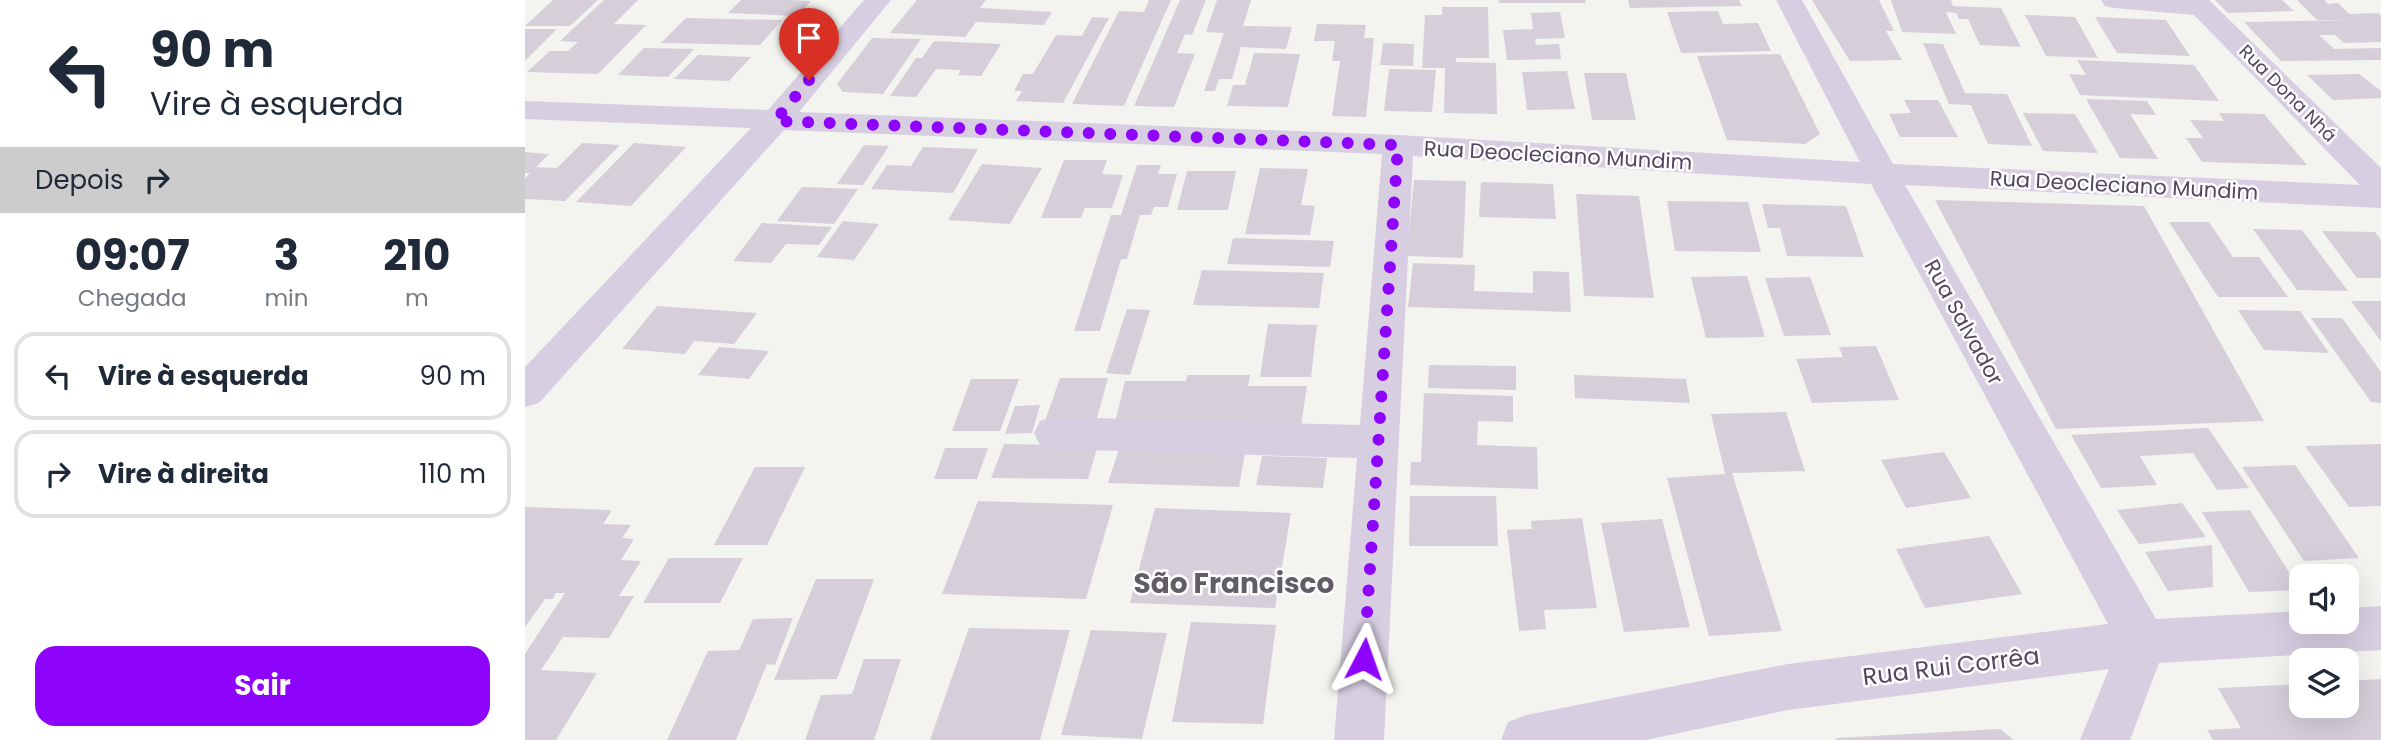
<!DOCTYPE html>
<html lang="pt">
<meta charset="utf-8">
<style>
:root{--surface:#fff;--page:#f2f2f3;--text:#1f2937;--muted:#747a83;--line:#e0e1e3;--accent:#8d03fb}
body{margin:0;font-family:Poppins,sans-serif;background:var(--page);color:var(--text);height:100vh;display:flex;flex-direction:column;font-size:26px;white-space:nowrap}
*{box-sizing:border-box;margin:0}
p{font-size:23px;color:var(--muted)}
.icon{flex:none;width:38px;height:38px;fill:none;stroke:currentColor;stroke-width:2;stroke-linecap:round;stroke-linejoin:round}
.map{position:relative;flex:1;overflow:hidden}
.sheet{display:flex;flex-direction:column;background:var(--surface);width:525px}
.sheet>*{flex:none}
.guide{background:#fff;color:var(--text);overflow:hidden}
.fabs{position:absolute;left:1764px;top:564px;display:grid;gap:14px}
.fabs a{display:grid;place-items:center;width:70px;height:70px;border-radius:14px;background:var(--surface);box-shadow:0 7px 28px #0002;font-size:35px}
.pin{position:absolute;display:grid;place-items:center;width:60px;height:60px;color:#fff;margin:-72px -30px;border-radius:50% 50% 50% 0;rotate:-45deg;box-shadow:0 0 7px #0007}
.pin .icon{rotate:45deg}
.me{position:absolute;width:77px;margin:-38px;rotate:4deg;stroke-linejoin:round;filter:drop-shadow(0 0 5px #0008)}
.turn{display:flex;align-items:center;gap:24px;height:147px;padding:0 35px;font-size:32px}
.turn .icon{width:91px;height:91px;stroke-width:2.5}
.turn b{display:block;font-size:49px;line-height:60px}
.then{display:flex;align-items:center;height:66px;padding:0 35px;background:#0003;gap:14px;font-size:26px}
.eta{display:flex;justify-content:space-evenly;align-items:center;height:119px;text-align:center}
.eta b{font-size:42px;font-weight:700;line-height:49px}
.button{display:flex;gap:14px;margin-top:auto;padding:14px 35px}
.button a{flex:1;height:80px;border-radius:21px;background:var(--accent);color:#fff;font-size:28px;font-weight:700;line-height:80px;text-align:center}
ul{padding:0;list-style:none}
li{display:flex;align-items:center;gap:21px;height:88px;margin:0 14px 10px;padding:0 21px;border:4px solid var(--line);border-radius:21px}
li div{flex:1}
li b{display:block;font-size:26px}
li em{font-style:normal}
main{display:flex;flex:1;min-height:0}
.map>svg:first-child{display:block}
</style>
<main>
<section class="sheet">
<div class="guide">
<div class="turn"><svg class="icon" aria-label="left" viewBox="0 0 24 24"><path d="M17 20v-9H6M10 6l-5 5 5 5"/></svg><div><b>90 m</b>Vire à esquerda</div></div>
<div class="then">Depois<svg class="icon" aria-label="right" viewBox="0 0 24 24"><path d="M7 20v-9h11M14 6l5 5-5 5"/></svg></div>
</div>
<div class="eta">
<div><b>09:07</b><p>Chegada</p></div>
<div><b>3</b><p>min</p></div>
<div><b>210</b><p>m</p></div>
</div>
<ul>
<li><svg class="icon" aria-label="left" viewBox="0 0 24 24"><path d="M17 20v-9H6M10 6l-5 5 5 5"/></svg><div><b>Vire à esquerda</b></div><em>90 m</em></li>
<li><svg class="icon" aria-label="right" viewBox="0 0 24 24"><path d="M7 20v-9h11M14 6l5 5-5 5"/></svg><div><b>Vire à direita</b></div><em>110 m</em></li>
</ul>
<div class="button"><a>Sair</a></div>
</section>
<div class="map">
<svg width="1856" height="740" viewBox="0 0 1856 740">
<rect width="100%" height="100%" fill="#f3f3f0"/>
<g fill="#d6cfda">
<polygon points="28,0 73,0 45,26 0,26"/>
<polygon points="79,0 113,0 89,24 121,25 73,74 2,72 25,51 43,51 53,42 35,41"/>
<polygon points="216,0 264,0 286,1 273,16 203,13"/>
<polygon points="392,0 461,0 455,8 527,12 519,25 451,22 440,37 365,33"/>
<polygon points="624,0 646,0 599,106 547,104 594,11 619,12"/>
<polygon points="655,0 681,0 667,35 660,34 652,53 670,54 649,107 609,106"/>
<polygon points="692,0 726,0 718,26 767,27 761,49 716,47 707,79 694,79 690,91 679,91 699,33 681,32"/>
<polygon points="974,0 1060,0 1061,3 974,3"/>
<polygon points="1103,0 1214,0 1217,6 1105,8"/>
<polygon points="1287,0 1354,0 1369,31 1361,31 1377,60 1325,61"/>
<polygon points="1366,0 1426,0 1428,6 1476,8 1496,47 1455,45 1443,19 1434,19 1431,13 1421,12 1431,34 1377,32"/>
<polygon points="1690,0 1757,0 1769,11 1703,13"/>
<polygon points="1772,0 1799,0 1803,4 1813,3 1824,14 1853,13 1856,16 1856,42 1819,43 1810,35 1794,35 1809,49 1856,48 1856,60 1756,61 1719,22 1831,20 1792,20"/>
<polygon points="917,7 963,7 964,58 931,58 931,62 971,63 972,114 919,113 920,68 897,68 900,15 917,15"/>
<polygon points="1193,11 1198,24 1233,23 1246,51 1156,53 1142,12"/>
<polygon points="1035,12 1040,38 1010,39 1011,45 1034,44 1036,59 982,60 978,30 1008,29 1006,13"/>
<polygon points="1500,15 1550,17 1573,58 1521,56"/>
<polygon points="567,17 584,18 538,103 491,101 497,91 489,91 498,74 508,74 531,35 557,36"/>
<polygon points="1570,17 1641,20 1665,56 1592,53"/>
<polygon points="161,18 257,20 235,45 136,43"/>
<polygon points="792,24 841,25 839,38 849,38 841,117 807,116 815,61 807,61 810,41 789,41"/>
<polygon points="0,29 32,29 0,61"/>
<polygon points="347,38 396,39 358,94 318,92 312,84"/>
<polygon points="409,41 476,44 456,76 433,75 436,70 411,69 391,97 365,96 391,58 397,58"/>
<polygon points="858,43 889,44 888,66 855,65"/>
<polygon points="1398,43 1418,44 1440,93 1482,94 1507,146 1463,144 1446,105 1424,104"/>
<polygon points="119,48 169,49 143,77 93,75"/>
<polygon points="729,53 775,54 763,107 702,106 708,85 720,85"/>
<polygon points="1255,54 1295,134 1280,144 1202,140 1172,56"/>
<polygon points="173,55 226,57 204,81 149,79"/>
<polygon points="1552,60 1669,65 1694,101 1555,95 1544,74 1561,75"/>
<polygon points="864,69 911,70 907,112 859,111"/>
<polygon points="1042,71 1050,109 1002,110 997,72"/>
<polygon points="1059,73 1101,73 1111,120 1067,120"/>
<polygon points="1834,74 1856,91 1856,98 1808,100 1782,75"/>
<polygon points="1561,99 1622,101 1631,115 1605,114 1633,159 1595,158"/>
<polygon points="1379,100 1413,100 1433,137 1375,137 1364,114 1386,113"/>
<polygon points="1498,113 1550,114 1573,153 1518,151"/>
<polygon points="1694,113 1739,114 1782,165 1677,162 1661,138 1678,138 1665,120 1699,121"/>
<polygon points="57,143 95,145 40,201 0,199 0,178 5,173 0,173 0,152 24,154 11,167 32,168"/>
<polygon points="109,143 161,147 106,206 51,202"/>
<polygon points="339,145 364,146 338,185 312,184"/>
<polygon points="398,147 453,149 428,193 346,189 362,165 386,166"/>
<polygon points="539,160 582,160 577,174 598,175 587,208 560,208 556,218 516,218"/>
<polygon points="457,164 517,168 485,224 423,220"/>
<polygon points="612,165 636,165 633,174 652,174 643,207 629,207 626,215 615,215 602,259 596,259 575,331 549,331 586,215 596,215"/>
<polygon points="735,168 783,169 776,205 790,206 785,235 720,234"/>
<polygon points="662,171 711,171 703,210 652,210"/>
<polygon points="889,180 941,181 938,258 882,256"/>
<polygon points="956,182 1028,184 1031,219 954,217"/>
<polygon points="277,187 333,189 309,224 252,221"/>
<polygon points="1051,194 1114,196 1129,298 1059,296"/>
<polygon points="1410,200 1619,206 1739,421 1531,429"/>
<polygon points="1142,201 1223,202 1236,252 1150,251"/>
<polygon points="1237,204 1321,206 1339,257 1262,256 1255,228 1243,228"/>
<polygon points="318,221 354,224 329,260 292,257"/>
<polygon points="1644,222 1684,222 1708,257 1734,257 1763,297 1693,297"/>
<polygon points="237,223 307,227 294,245 261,244 246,263 208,261"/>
<polygon points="1728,229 1777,230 1823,291 1772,290"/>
<polygon points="1797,231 1850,232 1856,240 1856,278 1832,278"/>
<polygon points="708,238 809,241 805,267 702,264"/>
<polygon points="888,263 950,265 949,291 1008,293 1008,271 1044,272 1046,312 883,307"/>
<polygon points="677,270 799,273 794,308 668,305"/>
<polygon points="1222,276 1240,337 1181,338 1166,277"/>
<polygon points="1285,277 1306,335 1259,336 1240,278"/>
<polygon points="1826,301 1856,301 1856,341"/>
<polygon points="132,306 232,313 209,344 169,341 160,354 97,349"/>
<polygon points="602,309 625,310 605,375 581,373"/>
<polygon points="1713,310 1775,311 1804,353 1739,350"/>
<polygon points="1786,318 1817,318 1856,372 1856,403 1846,402"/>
<polygon points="743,324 792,325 786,377 735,377"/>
<polygon points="1351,346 1374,400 1287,403 1271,359 1318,357 1314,347"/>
<polygon points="194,347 244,351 224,379 173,375"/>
<polygon points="904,365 991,366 991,390 903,388"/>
<polygon points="662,375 725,375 723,386 782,386 776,427 589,427 600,381 661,381"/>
<polygon points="1049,375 1161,379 1165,403 1050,398"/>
<polygon points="535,378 583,378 570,425 519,424"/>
<polygon points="446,379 494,379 475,431 427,431"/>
<polygon points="899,393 988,396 988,422 953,421 952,445 1012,447 1013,489 885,485 886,462 896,462"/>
<polygon points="515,405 507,433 480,434 490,406"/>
<polygon points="1261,412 1280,471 1207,473 1257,631 1184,636 1142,478 1200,474 1186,414"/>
<polygon points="1683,428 1724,488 1692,490 1668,453 1615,456 1632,485 1576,488 1546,435"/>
<polygon points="479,444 573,445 563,479 466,478"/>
<polygon points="1856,444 1856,506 1824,507 1780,446"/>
<polygon points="420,448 463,448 452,479 409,479"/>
<polygon points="594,449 720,453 714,487 583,483"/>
<polygon points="1419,452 1446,498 1381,508 1356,460"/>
<polygon points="737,456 802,458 798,488 731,485"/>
<polygon points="1770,465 1834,558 1779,561 1717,467"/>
<polygon points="230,467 280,467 242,545 189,545"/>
<polygon points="885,496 971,496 973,546 884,546"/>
<polygon points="453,501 588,505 561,599 417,594"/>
<polygon points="1657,503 1681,537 1614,544 1592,510"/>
<polygon points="0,507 87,510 78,524 106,525 97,538 109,539 96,560 116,561 94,596 109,596 84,638 38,637 16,670 72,673 31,740 0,740 0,654 40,593 31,593 28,599 20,599 0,627"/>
<polygon points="630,508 766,513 750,608 605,603"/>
<polygon points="1725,510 1775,590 1724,592 1677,512"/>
<polygon points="1057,518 1072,608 1019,610 1021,629 994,631 982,530 1007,529 1006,521"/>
<polygon points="1137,519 1165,627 1099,632 1076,523"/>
<polygon points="1464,536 1497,594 1400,608 1371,549"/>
<polygon points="1687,545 1688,587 1643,591 1620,552"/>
<polygon points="144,558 218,558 195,603 118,603"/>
<polygon points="291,579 349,579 312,679 249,680"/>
<polygon points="268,618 250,665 242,664 211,740 142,740 183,651 214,650 228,619"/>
<polygon points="666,622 751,625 738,724 647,722"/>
<polygon points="444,628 545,630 515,740 405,740"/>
<polygon points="566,630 642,633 617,739 536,735"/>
<polygon points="339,659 376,659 349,740 280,740 296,695 327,694"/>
<polygon points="1856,679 1856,740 1688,740 1682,730 1716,728 1693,688 1776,684 1776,705 1822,705 1822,681"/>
<polygon points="1475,729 1489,740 1311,740 1311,738"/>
</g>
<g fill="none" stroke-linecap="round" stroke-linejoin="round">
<polygon fill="#d7cee2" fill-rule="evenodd" points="339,0 366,0 274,112 873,135 1335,162 1251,0 1277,0 1368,164 1835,185 1669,15 1589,8 1580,6 1576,0 1684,0 1856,168 1856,208 1380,185 1631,619 1776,611 1776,621 1822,621 1822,608 1856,606 1856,650 1634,663 1605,740 1555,740 1584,669 1263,710 1121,740 976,740 983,722 1001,715 1263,664 1583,624 1346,184 888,156 859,740 809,740 832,458 529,449 515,445 509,433 515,421 529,417 835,425 857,154 259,130 14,403 0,407 0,367 226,128 0,119 0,101 243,110"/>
</g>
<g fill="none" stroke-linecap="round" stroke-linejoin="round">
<polyline stroke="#8d03fb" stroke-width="12" stroke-dasharray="0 21.6" points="284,80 250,121 873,145 839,659"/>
</g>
<g text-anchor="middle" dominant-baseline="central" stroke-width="5" stroke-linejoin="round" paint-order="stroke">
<g font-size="18" fill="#534661" stroke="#fff">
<text transform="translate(1763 93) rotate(45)">Rua Dona Nhá</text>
</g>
<g font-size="21" fill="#534661" stroke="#fff">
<text transform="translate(1033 155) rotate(3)">Rua Deocleciano Mundim</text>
<text transform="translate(1599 185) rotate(3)">Rua Deocleciano Mundim</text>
<text transform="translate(1439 322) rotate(61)">Rua Salvador</text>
</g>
<g font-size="24" fill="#534661" stroke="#fff">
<text transform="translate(1426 666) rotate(-7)">Rua Rui Corrêa</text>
</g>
<g font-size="28" font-weight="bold" fill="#625c67" stroke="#fff">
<text x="709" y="583">São Francisco</text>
</g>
</g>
</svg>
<div class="fabs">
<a><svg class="icon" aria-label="sound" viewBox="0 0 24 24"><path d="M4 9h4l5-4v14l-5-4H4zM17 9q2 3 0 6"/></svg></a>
<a><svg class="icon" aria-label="layers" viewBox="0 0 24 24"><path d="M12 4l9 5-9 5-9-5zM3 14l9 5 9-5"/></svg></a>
</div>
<div class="pin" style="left:284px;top:80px;background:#d93025"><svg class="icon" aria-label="arrive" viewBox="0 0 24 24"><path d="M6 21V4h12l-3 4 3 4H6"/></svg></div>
<svg class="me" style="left:839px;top:659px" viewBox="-20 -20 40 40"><path d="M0-17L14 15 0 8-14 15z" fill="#8d03fb" stroke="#fff" stroke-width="4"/></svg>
</div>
</main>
